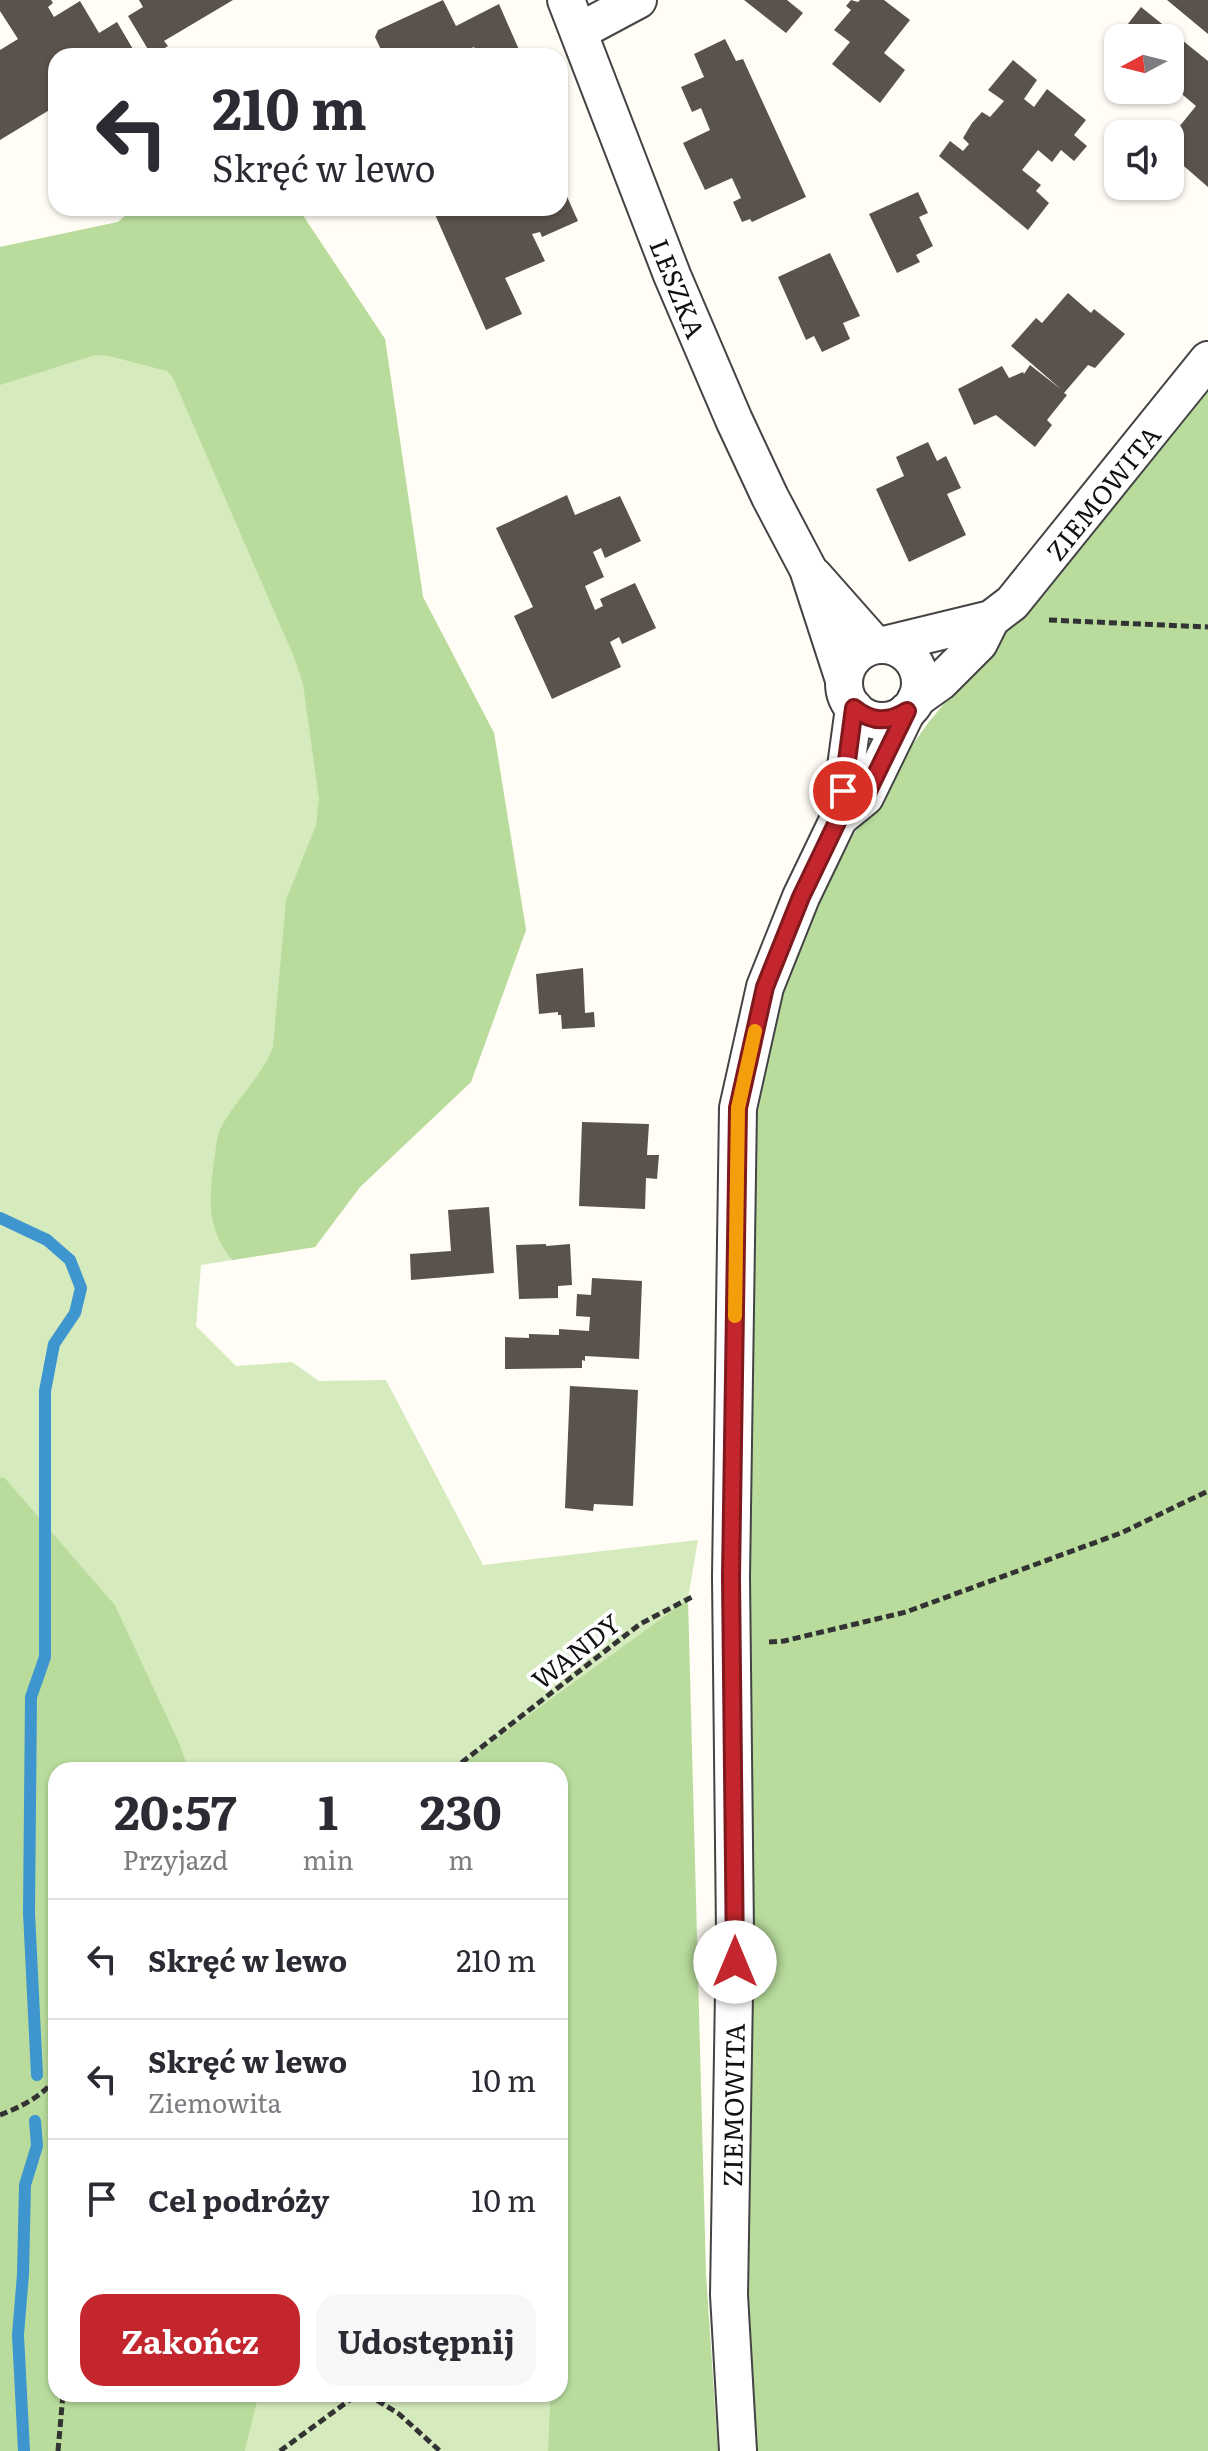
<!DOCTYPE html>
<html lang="pl">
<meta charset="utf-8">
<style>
:root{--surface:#fff;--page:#f7f7f7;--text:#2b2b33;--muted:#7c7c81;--line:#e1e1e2;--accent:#c4262e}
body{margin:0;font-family:Literata,serif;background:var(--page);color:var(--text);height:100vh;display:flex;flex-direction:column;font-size:30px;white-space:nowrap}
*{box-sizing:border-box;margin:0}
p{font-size:26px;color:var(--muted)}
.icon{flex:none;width:44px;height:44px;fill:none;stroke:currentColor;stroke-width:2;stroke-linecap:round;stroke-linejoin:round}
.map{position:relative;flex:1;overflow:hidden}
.side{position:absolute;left:48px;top:1762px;width:520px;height:640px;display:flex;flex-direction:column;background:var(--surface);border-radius:24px;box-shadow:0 2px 6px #0004}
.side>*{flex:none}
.banner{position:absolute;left:48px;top:48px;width:520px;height:168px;border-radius:24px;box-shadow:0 2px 6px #0004;background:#fff;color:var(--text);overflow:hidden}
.needle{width:52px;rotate:263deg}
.tools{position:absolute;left:1104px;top:24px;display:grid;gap:16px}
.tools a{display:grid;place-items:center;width:80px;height:80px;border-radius:16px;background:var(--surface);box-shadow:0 2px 6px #0004;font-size:40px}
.pin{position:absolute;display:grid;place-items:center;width:68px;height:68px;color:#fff;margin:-34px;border:4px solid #fff;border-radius:50%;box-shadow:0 2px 8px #0007}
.me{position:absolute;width:88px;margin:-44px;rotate:0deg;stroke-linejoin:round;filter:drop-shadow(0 0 6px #0008)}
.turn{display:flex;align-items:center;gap:28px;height:168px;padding:0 32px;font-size:36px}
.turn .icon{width:104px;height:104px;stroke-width:2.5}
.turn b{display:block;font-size:56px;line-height:68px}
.eta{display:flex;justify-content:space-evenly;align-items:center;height:136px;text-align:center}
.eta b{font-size:48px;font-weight:700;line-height:56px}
.button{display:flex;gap:16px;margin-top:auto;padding:16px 32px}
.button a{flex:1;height:92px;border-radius:24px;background:var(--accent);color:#fff;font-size:32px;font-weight:700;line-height:92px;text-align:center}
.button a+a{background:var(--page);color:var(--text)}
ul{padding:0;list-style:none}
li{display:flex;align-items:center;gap:24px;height:120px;padding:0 32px;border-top:2px solid var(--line)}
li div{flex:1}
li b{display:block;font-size:30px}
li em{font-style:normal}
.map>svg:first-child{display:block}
</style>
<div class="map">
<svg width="1208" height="2451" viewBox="0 0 1208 2451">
<rect width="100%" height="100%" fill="#fffdf5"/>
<g fill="#d5ebbd">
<polygon points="134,208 298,208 385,339 423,597 494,733 526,930 471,1082 360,1187 315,1247 201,1265 196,1326 236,1366 292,1362 319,1381 386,1380 483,1565 698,1540 688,1599 453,1770 189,1770 178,1740 115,1605 5,1478 0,1477 0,247 118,222"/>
<polygon points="259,2394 550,2394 548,2451 245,2451"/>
</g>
<g fill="#b9dc9c">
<path d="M134 208H298L385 339 423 597 494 733 526 930 471 1082 360 1187 315 1247 232 1260C206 1228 209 1199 214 1161 216 1151 216 1139 220 1130 234 1100 261 1079 273 1047L286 900 316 825 319 799 303 684 294 657 173 378 167 371 109 356 95 355 0 385V247L118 222Z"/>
<polygon points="1208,386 1208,2451 754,2451 744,2292 746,1572 754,1114 763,1044 798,943 833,872 872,802 928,723"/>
<polygon points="0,1477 5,1478 115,1605 178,1740 189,1770 56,1770 56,2394 259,2394 245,2451 0,2451"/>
<polygon points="688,1599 706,2274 718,2451 548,2451 550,2394 560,2394 560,1770 453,1770"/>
</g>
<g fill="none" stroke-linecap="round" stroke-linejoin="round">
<g stroke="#3f96cf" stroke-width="12">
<polyline points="0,1218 47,1240 70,1260 81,1288 75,1313 54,1344 45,1391 45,1657 31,1697 29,1913 37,2075"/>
<polyline points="24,2451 18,2335 23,2274 25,2185 37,2146 35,2121"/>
</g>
</g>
<g fill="#5a524d">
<polygon points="0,0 51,0 53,3 48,7 54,17 80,1 99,33 117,22 137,56 56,56 56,106 0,140 0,50 18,39 0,11"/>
<polygon points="139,0 233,0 164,41 168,46 152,56 128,16 143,7"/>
<polygon points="443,0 456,26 499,4 520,52 512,56 479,56 474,47 467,50 470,56 384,56 375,37 378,30"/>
<polygon points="744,0 787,0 803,13 786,33"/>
<polygon points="851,0 858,2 860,0 884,0 910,20 884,53 905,70 880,103 832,64 850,42 834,30 851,10 846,6"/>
<polygon points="1167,0 1208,0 1208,34"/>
<polygon points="1141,7 1208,61 1208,187 1170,154 1170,138 1196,106 1170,84 1170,38 1118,38 1118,45 1114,42"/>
<polygon points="725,39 736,61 743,59 806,197 752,222 750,219 742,222 733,202 741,198 732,178 705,190 683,143 710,130 701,108 692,112 681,87 704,77 694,54"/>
<polygon points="1013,60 1037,80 1024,99 1034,107 1047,89 1086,120 1074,135 1087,146 1074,161 1061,150 1052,162 1038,150 1022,170 1041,185 1036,191 1049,203 1028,230 939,156 950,141 963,151 969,144 963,138 972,123 982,112 990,117 1004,101 988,90"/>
<polygon points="560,181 578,221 542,237 540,232 532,234 545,261 505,278 522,314 486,330 433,210 438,208 560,208"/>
<polygon points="918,192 928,213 919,217 933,246 916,255 920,262 897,273 869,214"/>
<polygon points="830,253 860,316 843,323 850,339 822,352 814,336 806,340 778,277"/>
<polygon points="1068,293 1091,313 1094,309 1125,334 1095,368 1088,365 1064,393 1067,395 1047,420 1052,425 1035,447 996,415 974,425 958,389 1002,366 1009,378 1023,372 1024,374 1030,365 1062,390 1011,346 1036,318 1042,323"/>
<polygon points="928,442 937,461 946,456 961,488 947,494 966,535 909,562 876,489 904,476 896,457"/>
<polygon points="567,495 575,515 620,496 641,541 605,558 601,548 593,552 604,577 585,586 595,610 603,606 600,599 635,583 656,628 622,644 619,637 610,642 621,667 552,699 514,616 533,607 496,528"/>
<polygon points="583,968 585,1013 594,1012 595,1027 562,1029 561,1015 558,1015 558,1012 539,1014 536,974"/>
<polygon points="582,1122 649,1124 647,1155 659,1155 657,1179 646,1178 645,1209 579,1206"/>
<polygon points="489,1207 494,1273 411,1280 410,1254 451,1251 448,1210"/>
<polygon points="546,1244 546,1246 570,1244 572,1285 558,1286 558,1298 519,1299 516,1245"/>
<polygon points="592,1278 642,1281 639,1359 585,1356 585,1361 582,1360 582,1368 505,1369 505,1337 529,1338 529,1334 559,1335 559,1329 589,1331 590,1317 576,1316 577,1294 591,1295"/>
<polygon points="570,1386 638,1390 633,1506 594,1504 593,1511 565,1508"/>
</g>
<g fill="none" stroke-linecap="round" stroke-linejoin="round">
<g stroke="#444" stroke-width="40">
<g id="minor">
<polyline points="566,0 672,275 734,420 770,497 808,569 844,680"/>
<polyline points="580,31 638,0"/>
<polyline points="814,576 875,645"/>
<polyline points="884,645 991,619 1012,603 1208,360"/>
<circle cx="882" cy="683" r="38"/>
<polyline points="916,699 940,682 979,643 991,619"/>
<polyline points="839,818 865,797 907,711"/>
<polyline points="738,2451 729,2295 735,1932 731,1577 738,1108 765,987 801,897 839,818 854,708"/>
</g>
</g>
<g stroke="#333" stroke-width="5" stroke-dasharray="8 4" stroke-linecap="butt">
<polyline points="1049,620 1208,627"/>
<polyline points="769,1642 784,1641 906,1612 1121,1533 1208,1491"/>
<polyline points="452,1770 640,1624 694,1596"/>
<path d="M0 2115C20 2107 44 2096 56 2077"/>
<polyline points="367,2394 399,2414 440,2451"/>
<polyline points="58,2451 63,2394"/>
<polyline points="280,2451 358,2394"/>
</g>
<use href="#minor" stroke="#fff" stroke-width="36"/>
</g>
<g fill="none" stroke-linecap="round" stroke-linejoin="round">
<g stroke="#7f191e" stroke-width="20">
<path id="route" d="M735 1962 731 1577 738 1108 765 987 801 897 839 818 865 797 907 711C888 723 871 722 854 708L843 791"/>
</g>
<use href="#route" stroke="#c4262e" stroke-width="14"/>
<polyline stroke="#f59e0b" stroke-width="14" points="735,1316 738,1108 755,1031"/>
</g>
<g text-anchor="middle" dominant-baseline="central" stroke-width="8" stroke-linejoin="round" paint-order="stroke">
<g font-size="26" fill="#111" stroke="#fff">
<text transform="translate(679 288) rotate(68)">LESZKA</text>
<text transform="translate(1102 492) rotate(-51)">ZIEMOWITA</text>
<text transform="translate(575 1650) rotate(-38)">WANDY</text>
<text transform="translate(732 2105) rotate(-89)">ZIEMOWITA</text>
</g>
</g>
</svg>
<div class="tools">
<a><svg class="needle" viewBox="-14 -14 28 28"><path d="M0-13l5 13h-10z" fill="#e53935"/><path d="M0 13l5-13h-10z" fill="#7c7c81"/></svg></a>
<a><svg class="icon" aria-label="sound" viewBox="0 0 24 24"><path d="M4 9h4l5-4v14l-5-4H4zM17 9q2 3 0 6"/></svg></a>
</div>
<div class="pin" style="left:843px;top:791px;background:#d93025"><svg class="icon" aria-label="arrive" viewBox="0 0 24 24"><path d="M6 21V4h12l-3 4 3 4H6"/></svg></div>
<svg class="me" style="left:735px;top:1962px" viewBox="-20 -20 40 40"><circle r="19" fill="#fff"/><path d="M0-13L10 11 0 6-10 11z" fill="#c4262e"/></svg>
<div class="banner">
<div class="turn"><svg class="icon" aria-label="left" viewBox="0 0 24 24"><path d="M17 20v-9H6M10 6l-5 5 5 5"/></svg><div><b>210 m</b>Skręć w lewo</div></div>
</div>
<section class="side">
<div class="eta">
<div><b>20:57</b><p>Przyjazd</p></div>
<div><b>1</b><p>min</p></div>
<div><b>230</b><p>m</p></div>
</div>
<ul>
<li><svg class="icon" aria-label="left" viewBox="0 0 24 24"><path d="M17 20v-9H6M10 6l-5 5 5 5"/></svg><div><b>Skręć w lewo</b></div><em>210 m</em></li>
<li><svg class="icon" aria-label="left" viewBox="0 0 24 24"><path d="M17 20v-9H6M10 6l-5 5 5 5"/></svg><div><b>Skręć w lewo</b><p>Ziemowita</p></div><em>10 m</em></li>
<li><svg class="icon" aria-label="arrive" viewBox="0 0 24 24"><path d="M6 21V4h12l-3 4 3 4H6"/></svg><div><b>Cel podróży</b></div><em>10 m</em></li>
</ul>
<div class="button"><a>Zakończ</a><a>Udostępnij</a></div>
</section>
</div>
